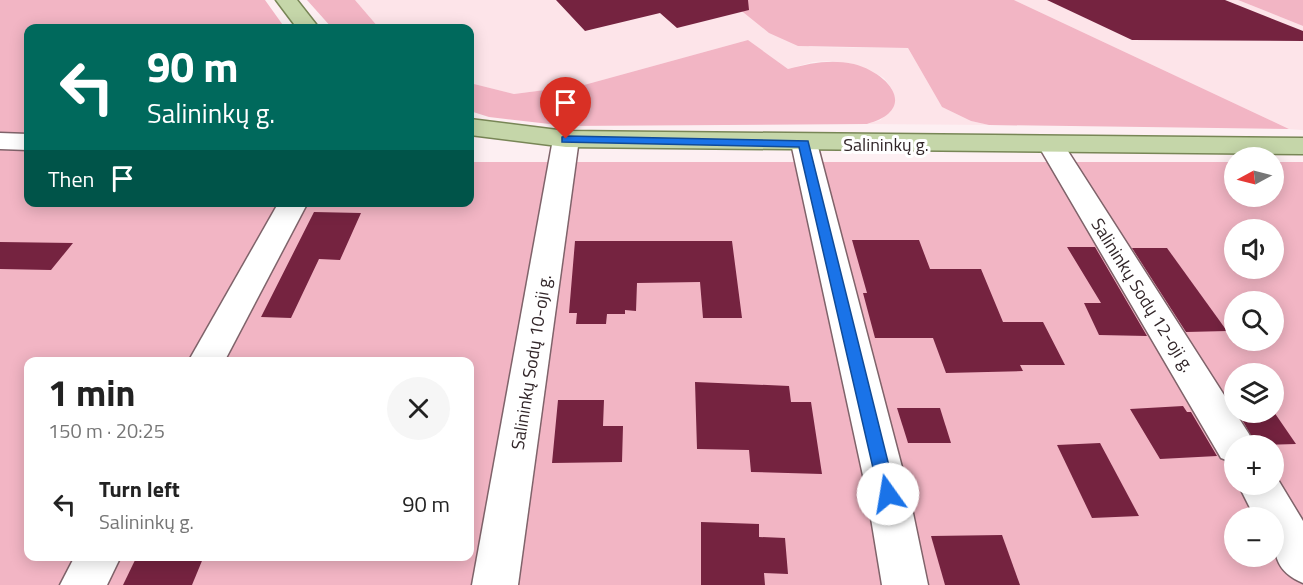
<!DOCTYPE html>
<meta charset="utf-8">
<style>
:root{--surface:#fff;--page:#f6f6f6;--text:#222;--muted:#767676}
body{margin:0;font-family:"Titillium Web",sans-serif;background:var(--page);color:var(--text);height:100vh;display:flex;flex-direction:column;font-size:22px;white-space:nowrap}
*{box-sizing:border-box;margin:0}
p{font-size:20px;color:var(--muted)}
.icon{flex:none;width:33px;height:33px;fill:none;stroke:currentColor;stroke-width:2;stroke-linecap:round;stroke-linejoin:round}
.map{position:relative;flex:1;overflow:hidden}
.sheet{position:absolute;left:24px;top:357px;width:450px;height:204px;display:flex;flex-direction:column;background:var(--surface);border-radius:12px;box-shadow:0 3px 15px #0003}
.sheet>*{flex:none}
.guide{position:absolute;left:24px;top:24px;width:450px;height:183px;border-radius:12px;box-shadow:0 3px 15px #0003;background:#00695c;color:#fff;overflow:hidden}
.needle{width:39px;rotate:263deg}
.fabs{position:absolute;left:1224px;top:147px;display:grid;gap:12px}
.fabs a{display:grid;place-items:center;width:60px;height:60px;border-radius:50%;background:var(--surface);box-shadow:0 3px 15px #0003;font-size:30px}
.pin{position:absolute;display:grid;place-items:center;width:51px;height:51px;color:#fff;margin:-62px -26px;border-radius:50% 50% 50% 0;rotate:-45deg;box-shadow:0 0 6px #0007}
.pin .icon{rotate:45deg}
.me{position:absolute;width:66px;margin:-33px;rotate:347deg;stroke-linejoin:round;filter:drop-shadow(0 0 4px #0008)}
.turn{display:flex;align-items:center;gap:21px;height:126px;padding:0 24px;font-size:27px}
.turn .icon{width:78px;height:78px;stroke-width:2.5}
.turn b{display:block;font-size:42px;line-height:51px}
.then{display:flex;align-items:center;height:57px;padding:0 24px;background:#0003;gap:12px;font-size:22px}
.round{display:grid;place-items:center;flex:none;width:63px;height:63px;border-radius:32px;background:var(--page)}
.summary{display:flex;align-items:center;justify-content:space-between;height:102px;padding:0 24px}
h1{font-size:36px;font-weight:700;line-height:45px}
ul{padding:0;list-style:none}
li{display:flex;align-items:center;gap:18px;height:90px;padding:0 24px}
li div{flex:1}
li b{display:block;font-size:22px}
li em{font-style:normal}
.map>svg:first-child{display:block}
</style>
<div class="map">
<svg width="1303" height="585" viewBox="0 0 1303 585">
<rect width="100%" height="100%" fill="#fdeff2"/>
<g fill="#fde4e9">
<polygon points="355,0 728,0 810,47 908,48 942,107 971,121 989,125 867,124 881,120 892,89 884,78 873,72 854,64 830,61 813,62 788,69 748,40 584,85 514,94 470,83 470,28 379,28"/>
<polygon points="1014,0 1238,0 1303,26 1303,130 1289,129"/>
</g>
<g fill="#f2b5c4" fill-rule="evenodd">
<path d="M0 0H265L285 28H28V202H470V162H1234V196H1274V162H1303V585H0ZM1234 230H1274V268H1234ZM1234 302H1274V340H1234ZM28 362H470V556H28ZM1234 374H1274V412H1234ZM1234 446H1274V484H1234ZM1234 518H1274V556H1234Z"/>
<polygon points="307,0 355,0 379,28 332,28"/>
<polygon points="728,0 1014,0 1289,129 989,125 971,121 942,107 908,48 798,46 769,33"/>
<polygon points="1238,0 1303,0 1303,26"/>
<path d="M748 40 788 69C811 63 830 59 854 64 891 74 918 110 867 124L567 126 489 117 470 111V83L514 94 584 85Z"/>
</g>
<g fill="#752340">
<polygon points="556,0 748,0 749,10 677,28 660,13 585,31"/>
<polygon points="1047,0 1225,0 1303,31 1303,41 1132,40"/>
<polygon points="314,212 361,213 340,260 319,259 291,318 261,317"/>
<polygon points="852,240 919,240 930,269 981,269 1003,322 1043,322 1065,365 1020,365 1023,371 946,373 933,338 875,338 863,293 867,293"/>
<polygon points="575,241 732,241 742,318 703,318 700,282 637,283 636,311 625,310 625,314 607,314 606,324 576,324 577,313 569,313"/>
<polygon points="0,242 73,243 51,270 0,269"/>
<polygon points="1067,247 1095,247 1147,336 1099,335 1084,303 1101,303"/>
<polygon points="1132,248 1167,248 1227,331 1186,332"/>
<polygon points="695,382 789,386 791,402 811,402 822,474 751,472 749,450 697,449"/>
<polygon points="558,400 604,400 603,426 623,426 622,462 552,463"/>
<polygon points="1183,406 1187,412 1191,412 1217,456 1160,459 1130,409"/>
<polygon points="897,408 940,408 951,443 908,443"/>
<polygon points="1238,412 1274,412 1296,444 1256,445"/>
<polygon points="1100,443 1139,516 1092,518 1057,445"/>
<polygon points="701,522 759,524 759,537 785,538 788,574 764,573 765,585 701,585"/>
<polygon points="1002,535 1020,585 945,585 931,536"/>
<polygon points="137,556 204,556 192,585 123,585"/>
</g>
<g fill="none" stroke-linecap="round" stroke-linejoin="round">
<g stroke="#7f636a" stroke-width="3">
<g id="minor">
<polygon points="566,131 575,133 579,139 518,585 472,585 553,139 557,133"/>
<polygon points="0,133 28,134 28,150 0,149"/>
<polygon points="804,135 813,137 817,143 909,494 928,585 882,585 867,494 791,143 795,137"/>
<polygon points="1051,137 1061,139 1064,145 1249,434 1254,446 1234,446 1234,463 1221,458 1038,145 1041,139"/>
<polygon points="279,202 308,202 224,362 188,362"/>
<path d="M1274 473 1303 521V583C1271 570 1274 548 1274 518H1255L1238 484H1274Z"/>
<polygon points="75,556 121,556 107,585 60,585"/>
</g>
</g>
<g stroke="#788656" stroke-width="3">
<g id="major">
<polygon points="276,0 297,0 319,28 297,28"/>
<polygon points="470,119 566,131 1303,138 1303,154 566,147 470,135"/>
</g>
</g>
<use href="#minor" fill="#fff" fill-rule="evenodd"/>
<use href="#major" fill="#c5d6a9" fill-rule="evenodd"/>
</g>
<polygon fill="#1a73e8" stroke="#114b97" stroke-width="1.5" points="566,136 808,141 896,494 894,500 888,502 882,500 879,494 799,147 562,142 562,137"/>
<g text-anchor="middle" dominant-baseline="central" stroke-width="6" stroke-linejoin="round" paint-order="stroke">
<g font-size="18" fill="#322629" stroke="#fff">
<text x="886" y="144">Salininkų g.</text>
<text transform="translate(1143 295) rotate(58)">Salininkų Sodų 12-oji g.</text>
<text transform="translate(531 362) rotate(-81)">Salininkų Sodų 10-oji g.</text>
</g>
</g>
</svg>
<div class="fabs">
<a><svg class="needle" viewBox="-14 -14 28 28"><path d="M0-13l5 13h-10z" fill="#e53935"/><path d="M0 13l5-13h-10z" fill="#767676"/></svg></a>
<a><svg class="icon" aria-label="sound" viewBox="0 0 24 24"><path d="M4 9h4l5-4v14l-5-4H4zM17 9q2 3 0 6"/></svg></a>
<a><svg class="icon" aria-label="search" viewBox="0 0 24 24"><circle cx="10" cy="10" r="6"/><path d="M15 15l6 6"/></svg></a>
<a><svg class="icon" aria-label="layers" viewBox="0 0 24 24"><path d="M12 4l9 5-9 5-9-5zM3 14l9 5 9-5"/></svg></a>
<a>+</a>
<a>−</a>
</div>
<div class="pin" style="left:566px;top:139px;background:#d93025"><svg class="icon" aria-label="arrive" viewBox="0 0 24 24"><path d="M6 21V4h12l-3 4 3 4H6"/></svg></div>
<svg class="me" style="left:888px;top:494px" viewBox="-20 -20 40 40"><circle r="19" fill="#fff"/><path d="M0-13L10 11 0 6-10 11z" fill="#1a73e8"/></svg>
<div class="guide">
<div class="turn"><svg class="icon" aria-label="left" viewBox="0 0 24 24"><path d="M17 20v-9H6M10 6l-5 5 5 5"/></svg><div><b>90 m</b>Salininkų g.</div></div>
<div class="then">Then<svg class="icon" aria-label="arrive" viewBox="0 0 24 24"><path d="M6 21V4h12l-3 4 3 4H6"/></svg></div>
</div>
<section class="sheet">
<div class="summary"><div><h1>1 min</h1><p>150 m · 20:25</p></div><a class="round"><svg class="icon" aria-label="close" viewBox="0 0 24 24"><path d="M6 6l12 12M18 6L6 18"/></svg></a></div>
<ul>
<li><svg class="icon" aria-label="left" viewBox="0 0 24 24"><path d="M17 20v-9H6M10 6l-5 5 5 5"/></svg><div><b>Turn left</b><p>Salininkų g.</p></div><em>90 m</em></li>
</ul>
</section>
</div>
